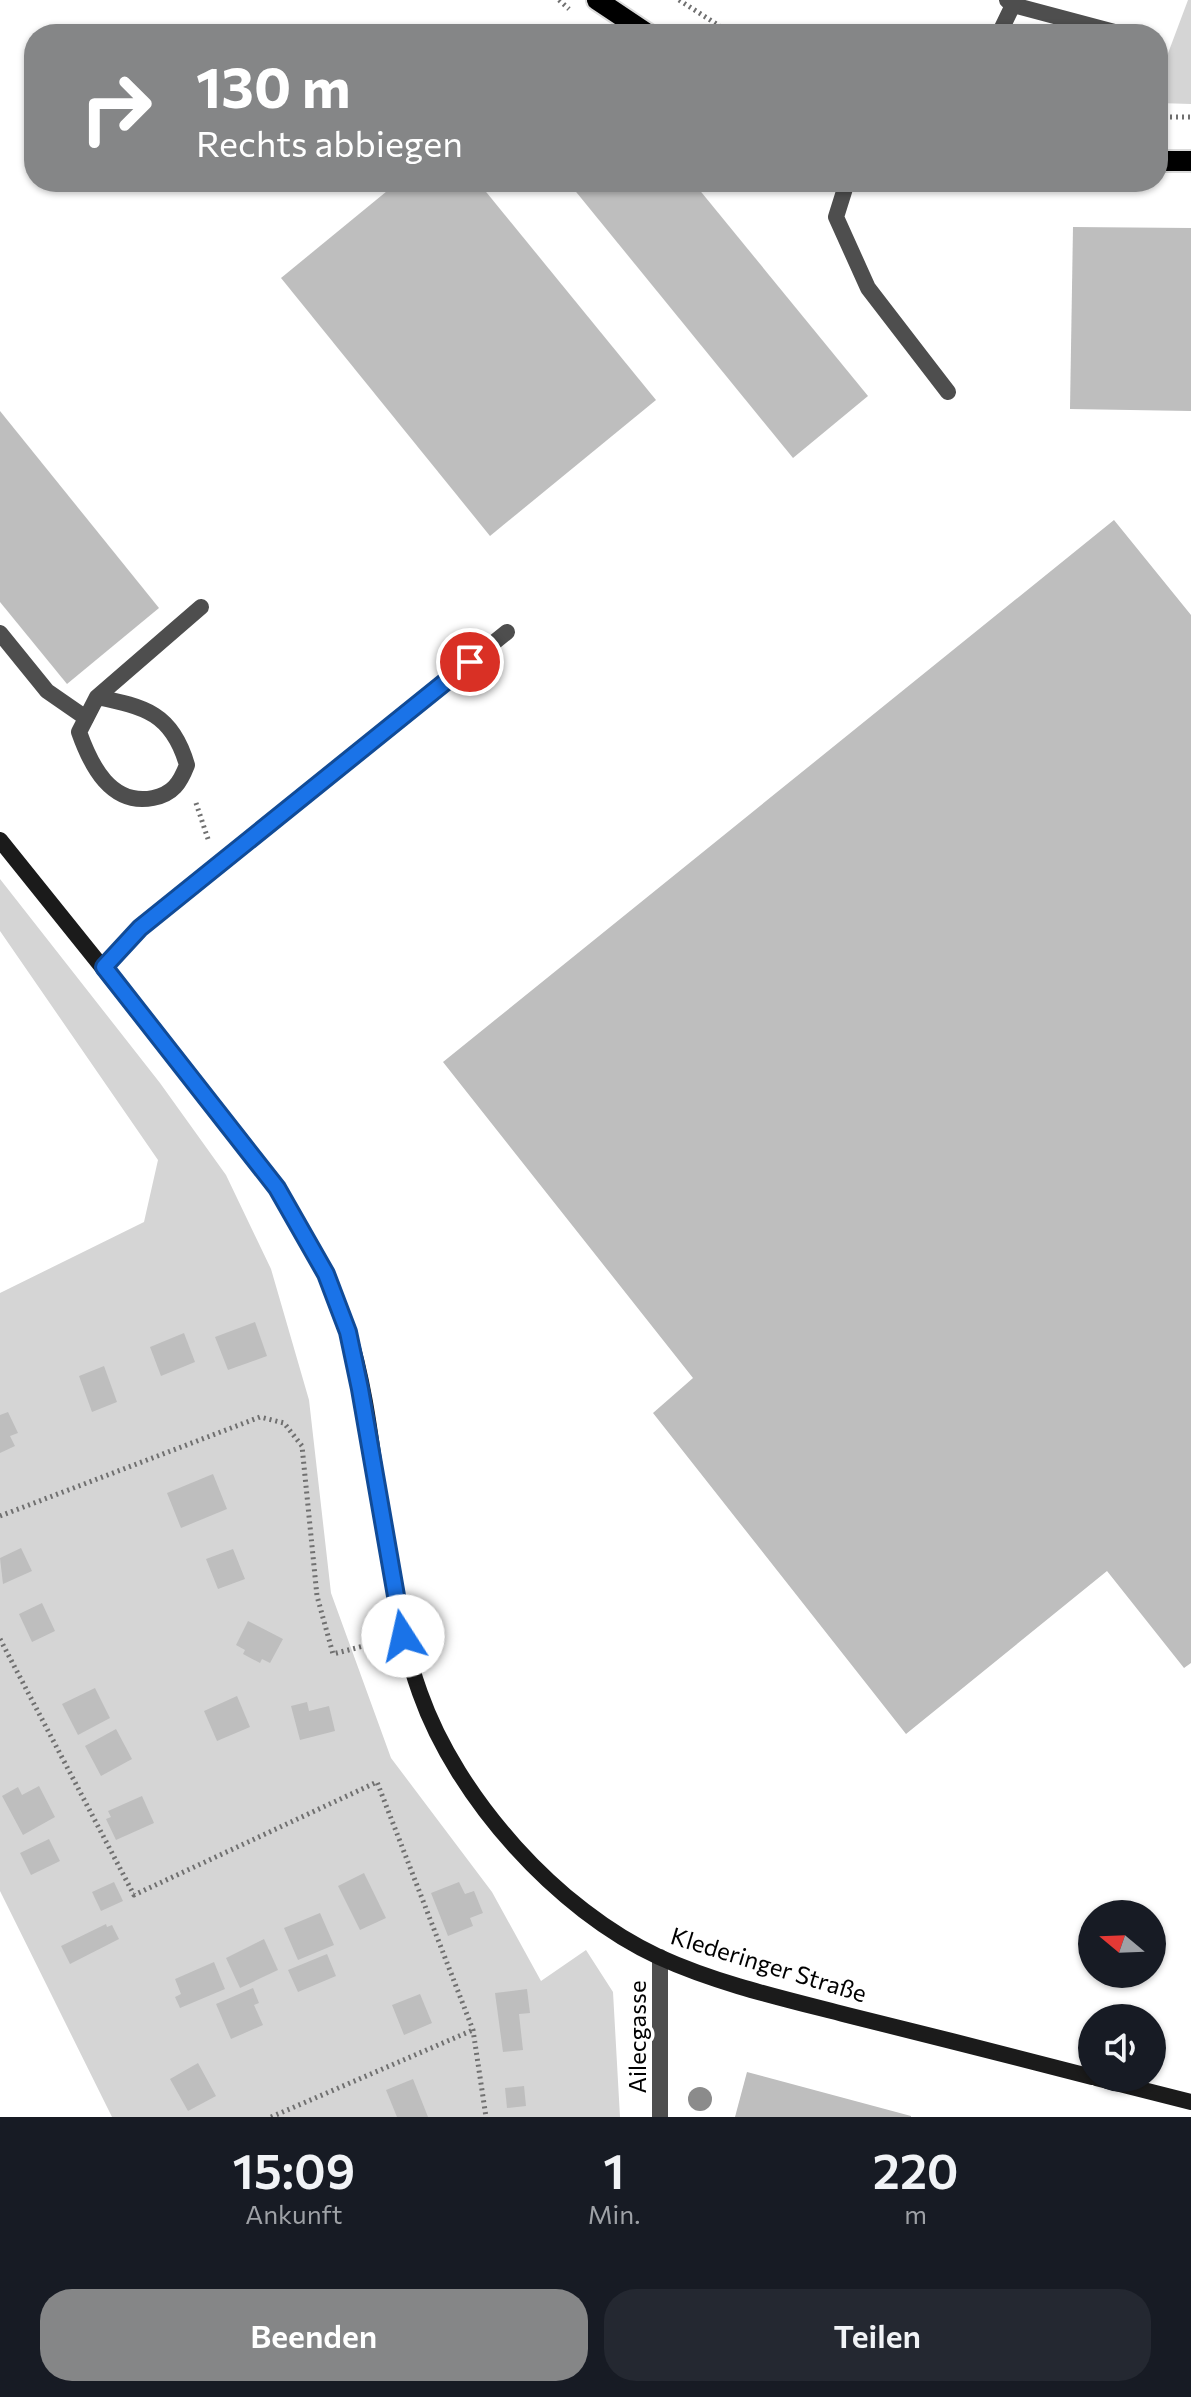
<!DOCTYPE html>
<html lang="de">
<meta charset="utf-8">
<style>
:root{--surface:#171b24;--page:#242831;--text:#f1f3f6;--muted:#9ea1a6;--accent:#858687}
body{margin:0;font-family:Commissioner,sans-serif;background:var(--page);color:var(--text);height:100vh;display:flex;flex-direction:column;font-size:30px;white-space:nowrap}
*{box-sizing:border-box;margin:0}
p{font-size:26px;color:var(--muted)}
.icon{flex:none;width:44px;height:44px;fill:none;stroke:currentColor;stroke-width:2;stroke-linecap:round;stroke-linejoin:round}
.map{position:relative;height:2117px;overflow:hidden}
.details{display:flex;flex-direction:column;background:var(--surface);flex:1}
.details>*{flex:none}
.hud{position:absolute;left:24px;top:24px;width:1144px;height:168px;border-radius:32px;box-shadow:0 2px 6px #0004;background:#858687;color:#fff;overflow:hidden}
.needle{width:52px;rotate:289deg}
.tools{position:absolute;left:1078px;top:1900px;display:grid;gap:16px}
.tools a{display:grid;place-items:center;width:88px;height:88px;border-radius:50%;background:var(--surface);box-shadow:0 2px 6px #0004;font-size:40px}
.pin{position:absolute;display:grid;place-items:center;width:68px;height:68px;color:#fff;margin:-34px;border:4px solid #fff;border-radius:50%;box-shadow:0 2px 8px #0007}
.me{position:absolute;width:88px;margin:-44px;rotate:350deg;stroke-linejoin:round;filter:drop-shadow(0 0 6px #0008)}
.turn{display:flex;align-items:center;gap:28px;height:168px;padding:0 40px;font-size:36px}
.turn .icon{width:104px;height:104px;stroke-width:2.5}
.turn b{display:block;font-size:56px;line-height:68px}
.eta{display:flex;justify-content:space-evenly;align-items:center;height:136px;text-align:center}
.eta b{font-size:48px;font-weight:600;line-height:56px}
.action{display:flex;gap:16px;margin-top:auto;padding:16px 40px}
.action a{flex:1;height:92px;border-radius:32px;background:var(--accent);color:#fff;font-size:32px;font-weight:600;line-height:92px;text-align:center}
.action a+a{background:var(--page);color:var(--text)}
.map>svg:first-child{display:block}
</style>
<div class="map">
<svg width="1191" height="2117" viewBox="0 0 1191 2117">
<rect width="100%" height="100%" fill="#fff"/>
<g fill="#d5d5d5">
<polygon points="1188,0 1191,0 1191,104 1158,103 1158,80"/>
<polygon points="0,879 160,1083 226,1175 271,1269 309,1400 331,1593 391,1758 492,1892 541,1981 586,1950 613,1992 620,2117 112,2117 0,1891 0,1293 144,1222 158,1160 0,931"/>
</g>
<g fill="#bebebe">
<polygon points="398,182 478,182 656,400 490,536 281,278"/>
<polygon points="568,182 693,182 868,396 793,458"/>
<polygon points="1073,227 1191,228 1191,411 1070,409"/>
<polygon points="0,411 159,608 67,684 0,602"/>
<polygon points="1114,520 1191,615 1191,1663 1184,1668 1107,1571 906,1734 653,1413 693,1378 443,1062"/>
<polygon points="255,1322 267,1356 228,1370 215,1337"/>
<polygon points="184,1333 195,1362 161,1376 150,1347"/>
<polygon points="104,1366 117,1402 92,1412 79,1376"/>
<polygon points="8,1412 18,1433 10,1436 15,1446 0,1453 0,1415"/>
<polygon points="213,1474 227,1509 181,1528 167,1493"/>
<polygon points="21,1548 32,1571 3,1584 0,1558"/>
<polygon points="233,1549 245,1579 218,1589 206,1559"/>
<polygon points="42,1603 55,1631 32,1642 19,1614"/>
<polygon points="248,1621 283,1639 270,1663 262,1659 260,1663 243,1654 245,1650 236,1645"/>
<polygon points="95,1688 110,1718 78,1735 62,1704"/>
<polygon points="237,1696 250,1727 217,1741 204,1711"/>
<polygon points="307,1702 309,1711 329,1706 335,1731 300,1740 291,1706"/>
<polygon points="116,1729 132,1759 101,1776 85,1746"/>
<polygon points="39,1786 55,1817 23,1835 2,1796 18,1787 22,1795"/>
<polygon points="142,1796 154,1823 116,1840 106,1819 111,1817 108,1811"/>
<polygon points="49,1839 60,1861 31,1875 20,1853"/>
<polygon points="364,1873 386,1918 360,1930 338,1886"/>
<polygon points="114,1882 123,1901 101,1911 92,1892"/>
<polygon points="459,1882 465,1894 474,1891 483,1913 470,1918 473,1926 448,1936 431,1893"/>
<polygon points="320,1913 334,1945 298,1960 284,1928"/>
<polygon points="106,1924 107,1927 112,1925 119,1939 70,1964 61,1946"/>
<polygon points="264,1939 278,1970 240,1988 226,1958"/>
<polygon points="327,1954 336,1976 298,1992 288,1970"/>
<polygon points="214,1962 225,1989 180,2008 175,1997 181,1994 175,1979"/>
<polygon points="253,1988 259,2003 254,2005 263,2025 231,2039 216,2004"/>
<polygon points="527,1989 530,2013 519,2014 523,2050 503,2052 495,1993"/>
<polygon points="420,1994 432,2023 404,2035 392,2005"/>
<polygon points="198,2063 216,2096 188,2111 170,2079"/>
<polygon points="747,2072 911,2116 911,2117 735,2117"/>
<polygon points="413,2079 428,2117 397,2117 386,2090"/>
<polygon points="524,2086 526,2106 507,2108 505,2088"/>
</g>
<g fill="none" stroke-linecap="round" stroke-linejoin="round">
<g stroke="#dbdbdb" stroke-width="24">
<g id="primary">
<polyline points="597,0 648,34"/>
<polyline points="1158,161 1191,161"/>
</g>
</g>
<g stroke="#707070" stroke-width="5" stroke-dasharray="2 4" stroke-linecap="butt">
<polyline points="559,0 569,9"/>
<polyline points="679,0 732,34"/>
<polyline points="1158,117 1191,117"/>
<polyline points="1004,182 1142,186"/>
<polyline points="196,803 208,839"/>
<polyline points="0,1516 260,1417 284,1423 302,1446 317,1596 333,1654 379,1642"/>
<polyline points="0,1639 134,1895 377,1782 473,2030 486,2117"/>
<polyline points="271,2117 473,2030"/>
</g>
<g stroke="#4e4e4e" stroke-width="16">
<polyline points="1013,5 1122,34"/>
<polyline points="999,34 1013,5 1007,0"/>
<polyline points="847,182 836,217 868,288 948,392"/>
<polyline points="0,633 47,691 86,718"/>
<path d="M97 697C145 707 172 713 187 765 180 783 173 794 153 798 111 806 91 766 79 732L97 697 201 607"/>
<polyline points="104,967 140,928 507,632"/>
</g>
<polyline stroke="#4e4e4e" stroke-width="16" points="660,1957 660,2117"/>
<g stroke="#1b1b1b" stroke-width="16">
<path d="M0 840 245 1145C287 1201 324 1261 347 1328 370 1398 374 1477 387 1549 396 1597 403 1646 420 1693 457 1798 557 1910 659 1957 718 1984 785 1999 847 2015 929 2035 1010 2056 1092 2077"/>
<polyline points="1096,2078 1191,2102"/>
</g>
<use href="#primary" stroke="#000" stroke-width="20"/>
</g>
<circle fill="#8b8b8b" cx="700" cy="2099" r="12"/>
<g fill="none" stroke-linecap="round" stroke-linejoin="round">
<g stroke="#114b97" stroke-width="20">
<polyline id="route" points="403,1636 360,1389 348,1332 326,1274 277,1188 104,967 140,928 470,662"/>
</g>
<use href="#route" stroke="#1a73e8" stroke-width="14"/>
</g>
<g text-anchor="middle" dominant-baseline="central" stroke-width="7" stroke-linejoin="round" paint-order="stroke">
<g font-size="24" fill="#000" stroke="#fff">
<text transform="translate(769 1964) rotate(17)">Klederinger Straße</text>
<text transform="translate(636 2037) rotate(-90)">Ailecgasse</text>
</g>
</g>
</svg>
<div class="tools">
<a><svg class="needle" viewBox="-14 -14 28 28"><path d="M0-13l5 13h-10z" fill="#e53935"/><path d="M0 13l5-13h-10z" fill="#9ea1a6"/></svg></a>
<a><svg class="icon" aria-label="sound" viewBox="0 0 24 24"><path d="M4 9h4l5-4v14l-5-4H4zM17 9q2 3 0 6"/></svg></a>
</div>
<div class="pin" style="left:470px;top:662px;background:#d93025"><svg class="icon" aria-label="arrive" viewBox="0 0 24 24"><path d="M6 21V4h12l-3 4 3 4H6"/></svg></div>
<svg class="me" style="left:403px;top:1636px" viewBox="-20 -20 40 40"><circle r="19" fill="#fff"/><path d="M0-13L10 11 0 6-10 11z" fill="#1a73e8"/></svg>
<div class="hud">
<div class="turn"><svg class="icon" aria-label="right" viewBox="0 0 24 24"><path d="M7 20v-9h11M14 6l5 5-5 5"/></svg><div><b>130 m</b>Rechts abbiegen</div></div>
</div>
</div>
<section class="details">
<div class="eta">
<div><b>15:09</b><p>Ankunft</p></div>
<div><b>1</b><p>Min.</p></div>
<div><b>220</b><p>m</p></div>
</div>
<div class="action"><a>Beenden</a><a>Teilen</a></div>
</section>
